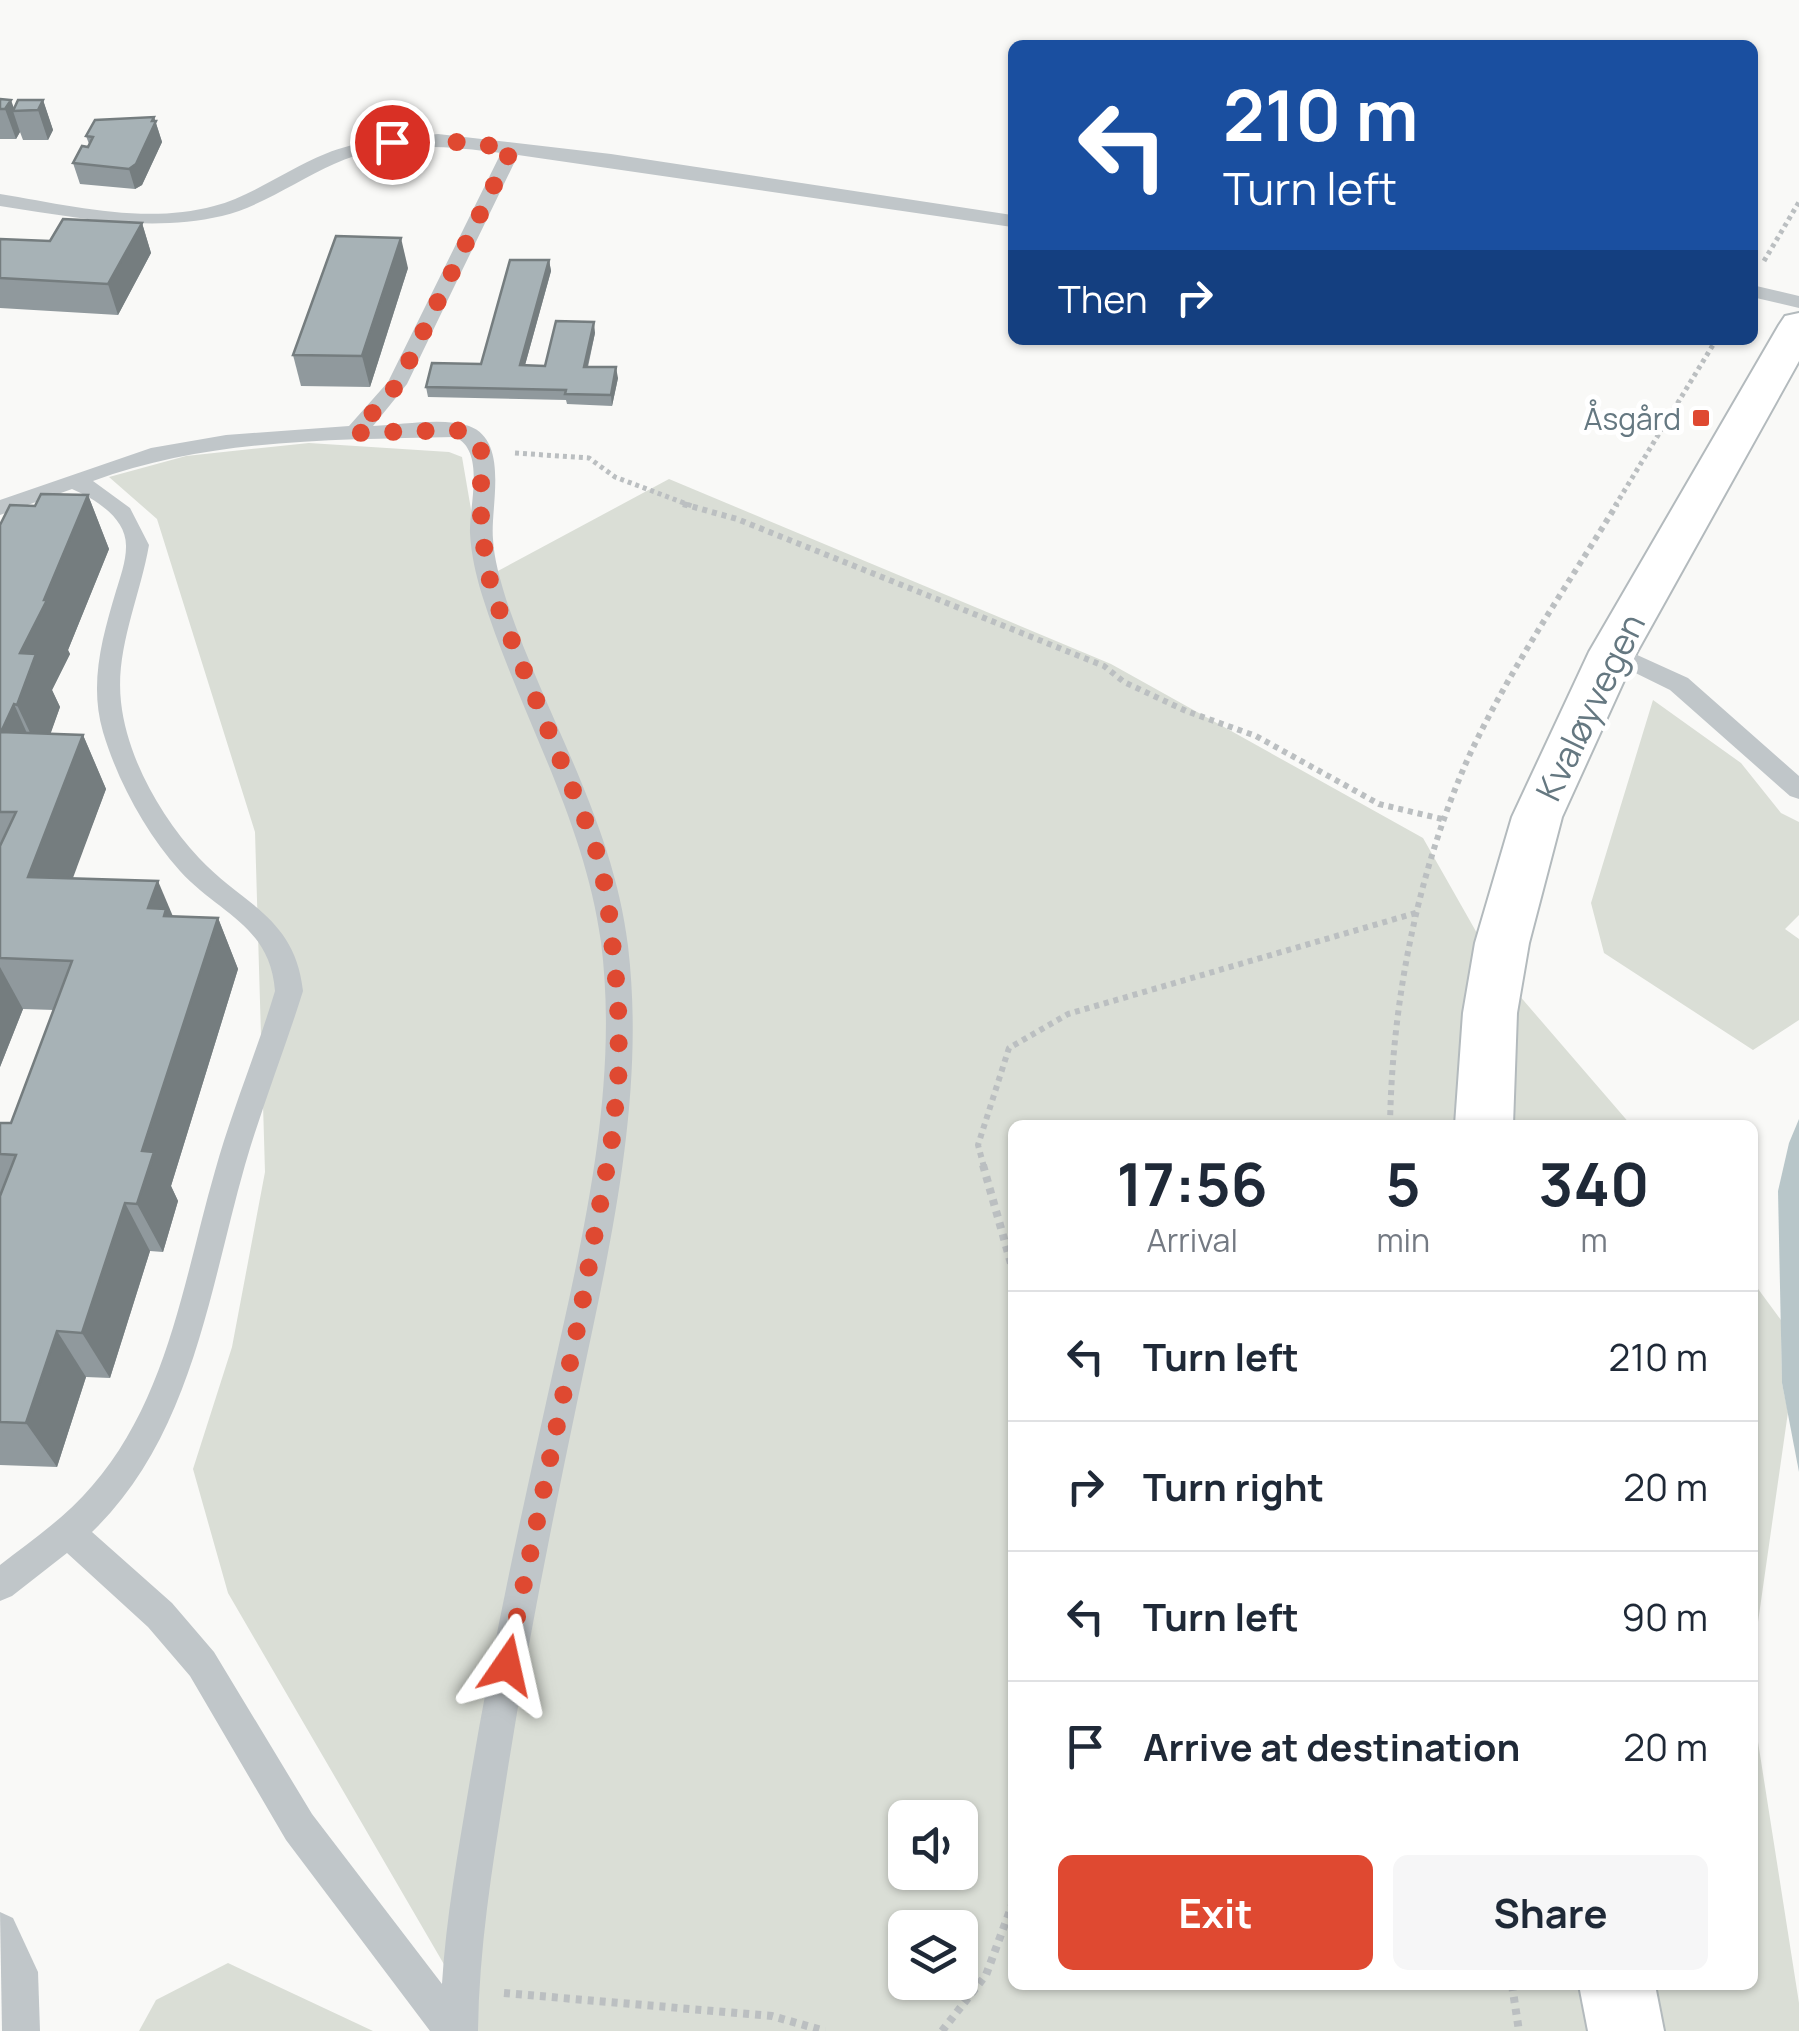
<!DOCTYPE html>
<meta charset="utf-8">
<style>
:root{--surface:#fff;--page:#f6f6f7;--text:#1f2937;--muted:#747a83;--line:#e0e1e3;--accent:#df4931}
body{margin:0;font-family:Manrope,sans-serif;background:var(--page);color:var(--text);height:100vh;display:flex;flex-direction:column;font-size:38px;white-space:nowrap}
*{box-sizing:border-box;margin:0}
p{font-size:32px;color:var(--muted)}
.icon{flex:none;width:55px;height:55px;fill:none;stroke:currentColor;stroke-width:2;stroke-linecap:round;stroke-linejoin:round}
.map{position:relative;flex:1;overflow:hidden}
.side{position:absolute;left:1008px;top:1120px;width:750px;height:870px;display:flex;flex-direction:column;background:var(--surface);border-radius:15px;box-shadow:0 2px 8px #0004}
.side>*{flex:none}
.guide{position:absolute;left:1008px;top:40px;width:750px;height:305px;border-radius:15px;box-shadow:0 2px 8px #0004;background:#1a4fa0;color:#fff;overflow:hidden}
.buttons{position:absolute;left:888px;top:1800px;display:grid;gap:20px}
.buttons a{display:grid;place-items:center;width:90px;height:90px;border-radius:15px;background:var(--surface);box-shadow:0 2px 8px #0004;font-size:50px}
.pin{position:absolute;display:grid;place-items:center;width:85px;height:85px;color:#fff;margin:-42px;border:5px solid #fff;border-radius:50%;box-shadow:0 2px 10px #0007}
.me{position:absolute;width:110px;margin:-55px;rotate:11deg;stroke-linejoin:round;filter:drop-shadow(0 0 8px #0008)}
.turn{display:flex;align-items:center;gap:35px;height:210px;padding:0 50px;font-size:45px}
.turn .icon{width:130px;height:130px;stroke-width:2.5}
.turn b{display:block;font-size:70px;line-height:85px}
.then{display:flex;align-items:center;height:95px;padding:0 50px;background:#0003;gap:20px;font-size:38px}
.eta{display:flex;justify-content:space-evenly;align-items:center;height:170px;text-align:center}
.eta b{font-size:60px;font-weight:700;line-height:70px}
.cta{display:flex;gap:20px;margin-top:auto;padding:20px 50px}
.cta a{flex:1;height:115px;border-radius:15px;background:var(--accent);color:#fff;font-size:40px;font-weight:700;line-height:115px;text-align:center}
.cta a+a{background:var(--page);color:var(--text)}
ul{padding:0;list-style:none}
li{display:flex;align-items:center;gap:30px;height:130px;padding:0 50px;border-top:2px solid var(--line)}
li div{flex:1}
li b{display:block;font-size:38px}
li em{font-style:normal}
.map>svg:first-child{display:block}
</style>
<div class="map">
<svg width="1799" height="2031" viewBox="0 0 1799 2031">
<rect width="100%" height="100%" fill="#f9f9f7"/>
<g fill="#daded6" fill-rule="evenodd">
<path d="M309 443 449 452 462 457 483 579 669 479 1111 664 1423 838 1499 972 1631 1125H1012V1985H1752L1753 1710 1799 2003V2031H463L456 1985 228 1593 193 1469 232 1347 265 1172 255 832 157 519 109 477 186 456ZM905 1818H960V1872H905ZM905 1928H960V1982H905Z"/>
<polygon points="1653,700 1741,763 1781,813 1799,822 1799,915 1785,929 1799,939 1799,1020 1753,1050 1604,953 1591,903"/>
<polygon points="1753,1282 1781,1320 1782,1383 1788,1412 1753,1657"/>
<polygon points="228,1963 373,2031 139,2031 156,2000"/>
</g>
<polygon fill="#b8c6c9" points="1799,1119 1799,1472 1782,1383 1778,1191 1789,1143"/>
<g fill="none" stroke-linecap="round" stroke-linejoin="round">
<g stroke="#b3babd" stroke-width="4">
<g id="secondary">
<polygon points="1799,313 1799,361 1637,652 1562,817 1529,943 1517,1013 1513,1125 1455,1125 1463,1013 1475,943 1512,817 1589,652 1779,325 1785,316"/>
<polygon points="1579,1985 1655,1985 1664,2031 1588,2031"/>
</g>
</g>
<g stroke="#bbbfc1" stroke-width="5" stroke-dasharray="4 4" stroke-linecap="butt">
<polyline points="1764,261 1799,202"/>
<polyline points="515,453 589,458 615,477 692,506"/>
<polyline points="1615,506 1716,340"/>
</g>
<g stroke="#bbbfc1" stroke-width="6" stroke-dasharray="5 5" stroke-linecap="butt">
<polyline points="683,504 737,519 1104,666 1124,682 1186,711 1256,736 1379,804 1446,820"/>
<path d="M1390 1125C1392 1000 1418 869 1470 754 1511 667 1567 586 1617 504"/>
<polyline points="984,1167 978,1145 1009,1048 1068,1014 1419,912"/>
</g>
<g stroke="#bbbfc1" stroke-width="8" stroke-dasharray="6 6" stroke-linecap="butt">
<polyline points="983,1165 1012,1267"/>
<polyline points="1512,1985 1519,2031"/>
<polyline points="504,1993 772,2016 825,2031"/>
<polyline points="942,2031 986,1975 1012,1905"/>
</g>
<g fill="#c0c6c9" fill-rule="evenodd">
<path d="M438 134 611 154 1012 215V227L518 155 407 384 373 426C402 425 442 417 469 426 510 441 490 507 493 539 494 559 500 579 506 599 545 716 613 821 628 946 646 1097 609 1251 578 1398 551 1527 525 1656 505 1787 492 1868 479 1949 478 2031H430L286 1840 190 1676 148 1627 67 1553 12 1596 0 1601V1565C32 1540 66 1517 92 1486 168 1399 184 1278 215 1171 232 1110 257 1051 275 991 270 925 219 914 180 871 146 833 118 782 103 732 89 684 102 638 116 591 120 578 126 561 126 547 127 518 95 499 72 489L0 515V500L151 448 226 435 349 426 388 382 501 153C446 146 386 140 334 164 298 180 260 207 222 216 148 233 74 217 0 206V194C68 205 145 225 214 206 252 196 288 169 325 154 361 139 399 138 438 134ZM455 437C486 451 469 505 470 533 471 554 476 575 482 595 519 713 584 818 601 942 620 1092 580 1249 548 1394 519 1524 491 1654 469 1786 458 1852 446 1918 442 1984L312 1814 214 1652 172 1603 92 1532C192 1436 209 1291 245 1165 262 1106 285 1049 303 991 295 917 243 905 199 858 161 817 127 758 121 702 115 649 140 597 149 545L130 508 93 481C209 438 333 440 455 437Z"/>
<polygon points="1752,285 1799,296 1799,308 1752,297"/>
<polygon points="1613,644 1688,678 1799,776 1799,799 1790,796 1670,690 1605,658 1601,652 1605,646"/>
<polygon points="0,1912 13,1918 38,1972 40,2031 2,2031"/>
</g>
<use href="#secondary" fill="#fff" fill-rule="evenodd"/>
</g>
<g fill="#90999d">
<polygon points="0,99 14,108 43,100 53,130 48,140 23,140 20,132 16,139 0,139"/>
<polygon points="154,117 162,142 142,185 135,189 80,184 73,163 89,144 86,136"/>
<polygon points="142,223 151,253 118,315 0,308 0,239 50,241"/>
<polygon points="549,260 551,271 525,365 545,366 595,333 588,367 618,378 612,406 567,404 566,400 428,397 426,387 481,364"/>
<polygon points="408,268 370,387 301,386 293,355"/>
<polygon points="88,495 109,549 68,650 70,654 52,690 60,707 50,734 83,735 106,789 72,878 172,916 218,918 238,969 171,1186 178,1201 163,1252 150,1251 110,1378 86,1377 57,1467 0,1465 0,1123 11,1123 54,1010 23,1009 0,1067 0,525 35,506"/>
</g>
<g fill="#757d7f">
<polygon points="11,100 15,111 13,111 20,132 16,139 5,109"/>
<polygon points="43,100 53,130 48,140 38,110"/>
<polygon points="154,117 162,142 142,185 135,189 129,169"/>
<polygon points="142,223 151,253 118,315 108,284"/>
<polygon points="401,238 408,268 370,387 362,356"/>
<polygon points="549,260 551,271 522,376 520,365"/>
<polygon points="594,322 595,333 585,377 584,367"/>
<polygon points="616,367 618,378 612,406 611,395"/>
<polygon points="88,495 109,549 68,650 70,654 52,690 60,707 42,758 17,705 20,653"/>
<polygon points="14,704 38,758 1,732"/>
<polygon points="83,735 106,789 54,929 28,877"/>
<polygon points="158,881 180,933 148,908"/>
<polygon points="218,918 238,969 171,1186 178,1201 163,1252 137,1204 142,1151"/>
<polygon points="0,967 23,1009 0,1067"/>
<polygon points="125,1203 150,1251 110,1378 82,1333"/>
<polygon points="57,1331 86,1377 57,1467 26,1423"/>
</g>
<g fill="#a7b2b6" stroke="#757d7f" stroke-width="2.5">
<polygon points="0,99 11,100 5,109 0,109"/>
<polygon points="18,100 43,100 38,110 13,111"/>
<polygon points="154,117 152,121 156,121 136,164 129,169 73,163 82,146 88,147 93,137 86,136 95,120"/>
<polygon points="63,219 142,223 108,284 0,278 0,239 50,241"/>
<polygon points="336,236 401,238 362,356 293,355"/>
<polygon points="510,260 549,260 520,365 545,366 556,321 594,322 584,367 616,367 611,395 565,394 566,390 426,387 432,363 481,364"/>
<polygon points="41,494 88,495 44,600 47,600 20,653 36,654 17,705 14,704 1,732 83,735 28,877 158,881 148,908 166,909 164,916 218,918 142,1151 154,1152 137,1204 125,1203 82,1333 57,1331 26,1423 0,1422 0,1196 16,1155 0,1154 0,1123 11,1123 72,961 0,958 0,846 16,812 0,812 0,525 10,505 35,506"/>
</g>
<g fill="none" stroke-linecap="round" stroke-linejoin="round">
<polyline stroke="#df4931" stroke-width="18" stroke-dasharray="0 32.4" points="392,142 438,140 512,148 398,384 355,433 455,430 466,432 481,450 481,529 492,592 594,842 607,894 618,998 619,1069 612,1139 580,1315 507,1665"/>
</g>
<rect fill="#df4931" stroke="#fff" stroke-width="4" x="1691" y="408" width="20" height="20" rx="5"/>
<g text-anchor="middle" dominant-baseline="central" stroke-width="10" stroke-linejoin="round" paint-order="stroke">
<g font-size="30" fill="#657881" stroke="#fff" text-anchor="end">
<text x="1681" y="418">Åsgård</text>
</g>
<g font-size="35" fill="#657881" stroke="#fff">
<text transform="translate(1590 707) rotate(-64)">Kvaløyvegen</text>
</g>
</g>
</svg>
<div class="buttons">
<a><svg class="icon" aria-label="sound" viewBox="0 0 24 24"><path d="M4 9h4l5-4v14l-5-4H4zM17 9q2 3 0 6"/></svg></a>
<a><svg class="icon" aria-label="layers" viewBox="0 0 24 24"><path d="M12 4l9 5-9 5-9-5zM3 14l9 5 9-5"/></svg></a>
</div>
<div class="pin" style="left:392px;top:142px;background:#d93025"><svg class="icon" aria-label="arrive" viewBox="0 0 24 24"><path d="M6 21V4h12l-3 4 3 4H6"/></svg></div>
<svg class="me" style="left:507px;top:1665px" viewBox="-20 -20 40 40"><path d="M0-17L14 15 0 8-14 15z" fill="#df4931" stroke="#fff" stroke-width="4"/></svg>
<div class="guide">
<div class="turn"><svg class="icon" aria-label="left" viewBox="0 0 24 24"><path d="M17 20v-9H6M10 6l-5 5 5 5"/></svg><div><b>210 m</b>Turn left</div></div>
<div class="then">Then<svg class="icon" aria-label="right" viewBox="0 0 24 24"><path d="M7 20v-9h11M14 6l5 5-5 5"/></svg></div>
</div>
<section class="side">
<div class="eta">
<div><b>17:56</b><p>Arrival</p></div>
<div><b>5</b><p>min</p></div>
<div><b>340</b><p>m</p></div>
</div>
<ul>
<li><svg class="icon" aria-label="left" viewBox="0 0 24 24"><path d="M17 20v-9H6M10 6l-5 5 5 5"/></svg><div><b>Turn left</b></div><em>210 m</em></li>
<li><svg class="icon" aria-label="right" viewBox="0 0 24 24"><path d="M7 20v-9h11M14 6l5 5-5 5"/></svg><div><b>Turn right</b></div><em>20 m</em></li>
<li><svg class="icon" aria-label="left" viewBox="0 0 24 24"><path d="M17 20v-9H6M10 6l-5 5 5 5"/></svg><div><b>Turn left</b></div><em>90 m</em></li>
<li><svg class="icon" aria-label="arrive" viewBox="0 0 24 24"><path d="M6 21V4h12l-3 4 3 4H6"/></svg><div><b>Arrive at destination</b></div><em>20 m</em></li>
</ul>
<div class="cta"><a>Exit</a><a>Share</a></div>
</section>
</div>
